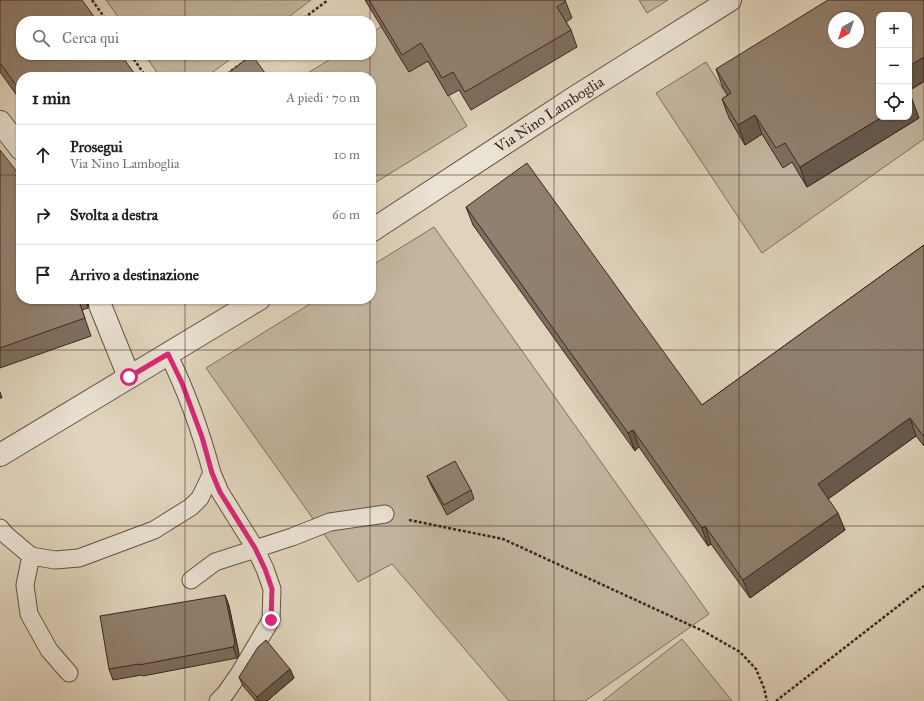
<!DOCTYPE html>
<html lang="it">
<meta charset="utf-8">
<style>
body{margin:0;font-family:"IM FELL Great Primer",serif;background:#f2f2f2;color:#202124}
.controls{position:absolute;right:12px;top:12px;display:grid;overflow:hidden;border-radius:8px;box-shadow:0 1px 3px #0004}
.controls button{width:36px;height:36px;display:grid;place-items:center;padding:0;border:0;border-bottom:1px solid #e0e0e0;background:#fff;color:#202124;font:20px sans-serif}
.compass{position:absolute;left:828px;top:12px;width:36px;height:36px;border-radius:50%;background:#fff;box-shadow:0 1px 3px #0004;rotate:219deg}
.stop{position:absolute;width:12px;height:12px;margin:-9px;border:3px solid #db2777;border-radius:50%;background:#fff}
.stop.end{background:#db2777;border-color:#fff;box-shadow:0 1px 4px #0008}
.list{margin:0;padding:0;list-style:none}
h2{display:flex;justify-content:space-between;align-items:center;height:52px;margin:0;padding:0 16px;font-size:17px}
h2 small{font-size:13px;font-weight:400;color:#757577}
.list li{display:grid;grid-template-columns:26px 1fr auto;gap:12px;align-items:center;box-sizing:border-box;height:60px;padding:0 16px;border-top:1px solid #e0e0e0}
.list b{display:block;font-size:15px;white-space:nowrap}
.list p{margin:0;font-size:13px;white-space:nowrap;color:#757577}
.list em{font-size:13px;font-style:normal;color:#757577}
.icon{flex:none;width:22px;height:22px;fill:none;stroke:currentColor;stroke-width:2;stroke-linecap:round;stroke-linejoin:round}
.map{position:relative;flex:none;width:924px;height:701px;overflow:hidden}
.search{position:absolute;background:#fff;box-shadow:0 1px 3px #0004;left:16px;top:16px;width:360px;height:44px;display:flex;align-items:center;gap:10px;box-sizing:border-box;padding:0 14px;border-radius:16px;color:#757577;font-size:15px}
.panel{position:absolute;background:#fff;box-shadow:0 1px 3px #0004;left:16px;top:72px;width:360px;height:232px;border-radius:16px}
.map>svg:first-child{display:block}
</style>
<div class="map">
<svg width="924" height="701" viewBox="0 0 924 701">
<rect width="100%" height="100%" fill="#dfd3bb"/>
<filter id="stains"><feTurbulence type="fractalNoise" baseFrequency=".005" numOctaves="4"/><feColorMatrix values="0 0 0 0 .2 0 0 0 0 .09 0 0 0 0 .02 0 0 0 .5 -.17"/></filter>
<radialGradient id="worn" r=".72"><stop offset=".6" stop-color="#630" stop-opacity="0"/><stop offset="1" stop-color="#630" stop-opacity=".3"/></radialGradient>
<path fill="#c3b6a0" stroke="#806e5e" d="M 106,0 L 311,0 L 283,21 L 121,21 Z
M 639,0 L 668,0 L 647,13 Z
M 390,21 L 395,50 L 409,72 L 428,61 L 467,126 L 373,184 L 371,181 L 371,77 L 303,76 L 337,55 L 371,55 L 371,33 Z
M 145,55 L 236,55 L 206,77 L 160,77 Z
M 706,62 L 738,113 L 745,144 L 762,134 L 783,167 L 792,162 L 807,187 L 919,118 L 909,102 L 909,91 L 924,82 L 924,139 L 762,253 L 656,93 Z
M 434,227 L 709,614 L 585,701 L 509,701 L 392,564 L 358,582 L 206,368 L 318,299 L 371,299 L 371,266 Z
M 682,639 L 732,701 L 603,701 Z"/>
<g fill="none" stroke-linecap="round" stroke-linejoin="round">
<g stroke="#665144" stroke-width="19">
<path id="lane" d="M 212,473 L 220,492 L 255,548 L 265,569 L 272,589 L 271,620 L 239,674 L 225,694 L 218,701
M 0,528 L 6,535 L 31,556 L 55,560 L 79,558 L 154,530 L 191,507 L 200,498 L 212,473 C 201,432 187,392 168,354
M 31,556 L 25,585 L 29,614 L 49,650 L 69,673
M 191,580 L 215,562 L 292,537 L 330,522 L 385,514"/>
</g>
<g stroke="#665144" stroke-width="24">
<g id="street">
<path d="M 0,122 L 21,149"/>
<path id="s1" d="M 371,231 L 577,96 L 730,0"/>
<path d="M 100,305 L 129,377"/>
<path d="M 0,455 L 259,299"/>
</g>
</g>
<path stroke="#3d261d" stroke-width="2.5" stroke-dasharray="3 2" stroke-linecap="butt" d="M 92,0 L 107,21
M 300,21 L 328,0
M 131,55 L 146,77
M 223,77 L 253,55
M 409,520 L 503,539 L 703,631 L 740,652 L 756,669 L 764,688 L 767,701
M 776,701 L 924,586"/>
<use href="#lane" stroke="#eae2d3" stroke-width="17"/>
<use href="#street" stroke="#eae2d3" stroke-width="22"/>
</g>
<path fill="#7d6e5f" stroke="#3d261d" d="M 0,0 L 21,77 L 21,101 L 0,72 Z
M 365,0 L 565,0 L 572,18 L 566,22 L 571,30 L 577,47 L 471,110 L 459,90 L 448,96 L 428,61 L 409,72 Z
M 924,0 L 924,81 L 911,89 L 912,90 L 909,91 L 909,15 L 879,117 L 919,118 L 807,187 L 792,162 L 783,168 L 762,134 L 745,145 L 729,118 L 722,99 L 728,95 L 723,88 L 716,69 Z
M 0,150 L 21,299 L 89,299 L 88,303 L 88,308 L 82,310 L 91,336 L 0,368 Z
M 466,207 L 702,405 L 924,245 L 924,446 L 916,436 L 828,499 L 845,530 L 750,598 L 711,544 L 708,546 L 639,447 L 635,451 L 473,225 Z
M 110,299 L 117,299 L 112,301 Z
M 0,392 L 2,398 L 0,398 Z
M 427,476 L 471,490 L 474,499 L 447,515 L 431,485 Z
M 225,595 L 229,606 L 239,654 L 237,658 L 143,676 L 142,675 L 113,680 L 109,669 Z
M 290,669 L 294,678 L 267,701 L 256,701 L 243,686 L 239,677 Z"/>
<path fill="#665a4e" stroke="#3d261d" d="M 924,57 L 924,81 L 911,89 L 909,83 L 909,66 Z
M 912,99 L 919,118 L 807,187 L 800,167 L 882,117 L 909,117 L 909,100 Z
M 755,115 L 762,134 L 745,145 L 738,125 Z
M 85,299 L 89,299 L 88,303 L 88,308 Z
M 910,418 L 916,436 L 824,502 L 818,484 Z
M 633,430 L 639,447 L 635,451 L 628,433 Z
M 838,513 L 845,530 L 750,598 L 743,580 Z
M 705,526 L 711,544 L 708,546 L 702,528 Z
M 225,595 L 229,606 L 239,654 L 237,658 L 233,647 Z
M 290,669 L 294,678 L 267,701 L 258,701 L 257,697 Z"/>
<path fill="#91806f" stroke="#3d261d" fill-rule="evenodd" d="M 0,0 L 82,0 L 97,21 L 21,21 L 21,55 L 121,55 L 137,77 L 21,77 L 21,92 L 0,63 Z
M 369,0 L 565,0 L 566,1 L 557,7 L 571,30 L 465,92 L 453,72 L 442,78 L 421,43 L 402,55 Z
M 828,0 L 924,0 L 924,57 L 909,66 L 909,15 L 879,15 L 879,117 L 882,117 L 800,167 L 785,143 L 776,148 L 755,115 L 738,125 L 722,99 L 731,93 L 716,69 ZM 834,18 L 858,18 L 858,42 L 834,42 Z
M 252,55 L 268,77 L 223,77 Z
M 909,94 L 912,99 L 909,100 Z
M 0,150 L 21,177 L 21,299 L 78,299 L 85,318 L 0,348 Z
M 527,163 L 702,405 L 924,245 L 924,437 L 910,418 L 818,484 L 838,513 L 743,580 L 705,526 L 702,528 L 633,430 L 628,433 L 466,207 Z
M 455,461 L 471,490 L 444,505 L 427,476 Z
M 225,595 L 235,643 L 233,647 L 139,665 L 139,664 L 109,669 L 100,616 Z
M 266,640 L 290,669 L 257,697 L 239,677 L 258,647 Z"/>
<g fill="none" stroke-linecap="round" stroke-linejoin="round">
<path stroke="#db2777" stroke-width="5" d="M 129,377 L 168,354 L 182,383 L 202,437 L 212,473 L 220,492 L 255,548 L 265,569 L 272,589 L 271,620"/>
</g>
<path fill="none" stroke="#3d261d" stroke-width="1" stroke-opacity="0.55" d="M 185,0 L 185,21M 370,0 L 370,21M 554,0 L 554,701M 739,0 L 739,701M 185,55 L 185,77M 370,55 L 370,77M 0,175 L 21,175M 371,175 L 924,175M 185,299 L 185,701M 370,299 L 370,701M 0,350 L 924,350M 0,526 L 924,526"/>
<g text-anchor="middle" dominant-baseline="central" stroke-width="4" stroke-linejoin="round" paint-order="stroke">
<g font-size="15" fill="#3d261d" stroke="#eae2d3">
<text stroke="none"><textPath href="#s1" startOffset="213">Via Nino Lamboglia</textPath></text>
</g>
</g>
<rect width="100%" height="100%" filter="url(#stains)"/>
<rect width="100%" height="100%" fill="url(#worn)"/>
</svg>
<div class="controls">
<button>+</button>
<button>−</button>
<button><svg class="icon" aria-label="locate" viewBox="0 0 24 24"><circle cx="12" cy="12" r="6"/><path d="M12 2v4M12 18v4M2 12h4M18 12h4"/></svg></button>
</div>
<svg class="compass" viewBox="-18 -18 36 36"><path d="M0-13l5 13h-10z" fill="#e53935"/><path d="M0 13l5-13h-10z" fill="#757577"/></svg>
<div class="stop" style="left:129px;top:377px"></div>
<div class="stop end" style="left:271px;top:620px"></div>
<div class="search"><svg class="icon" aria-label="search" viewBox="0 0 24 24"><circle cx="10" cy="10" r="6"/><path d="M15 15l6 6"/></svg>Cerca qui</div>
<section class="panel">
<h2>1 min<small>A piedi · 70 m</small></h2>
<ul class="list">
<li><svg class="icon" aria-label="ahead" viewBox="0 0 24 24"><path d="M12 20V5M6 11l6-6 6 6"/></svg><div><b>Prosegui</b><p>Via Nino Lamboglia</p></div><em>10 m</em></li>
<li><svg class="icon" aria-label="right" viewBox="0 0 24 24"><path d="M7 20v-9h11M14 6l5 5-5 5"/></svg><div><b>Svolta a destra</b></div><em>60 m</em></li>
<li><svg class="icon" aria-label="arrive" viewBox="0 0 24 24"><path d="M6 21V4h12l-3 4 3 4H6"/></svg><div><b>Arrivo a destinazione</b></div></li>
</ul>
</section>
</div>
